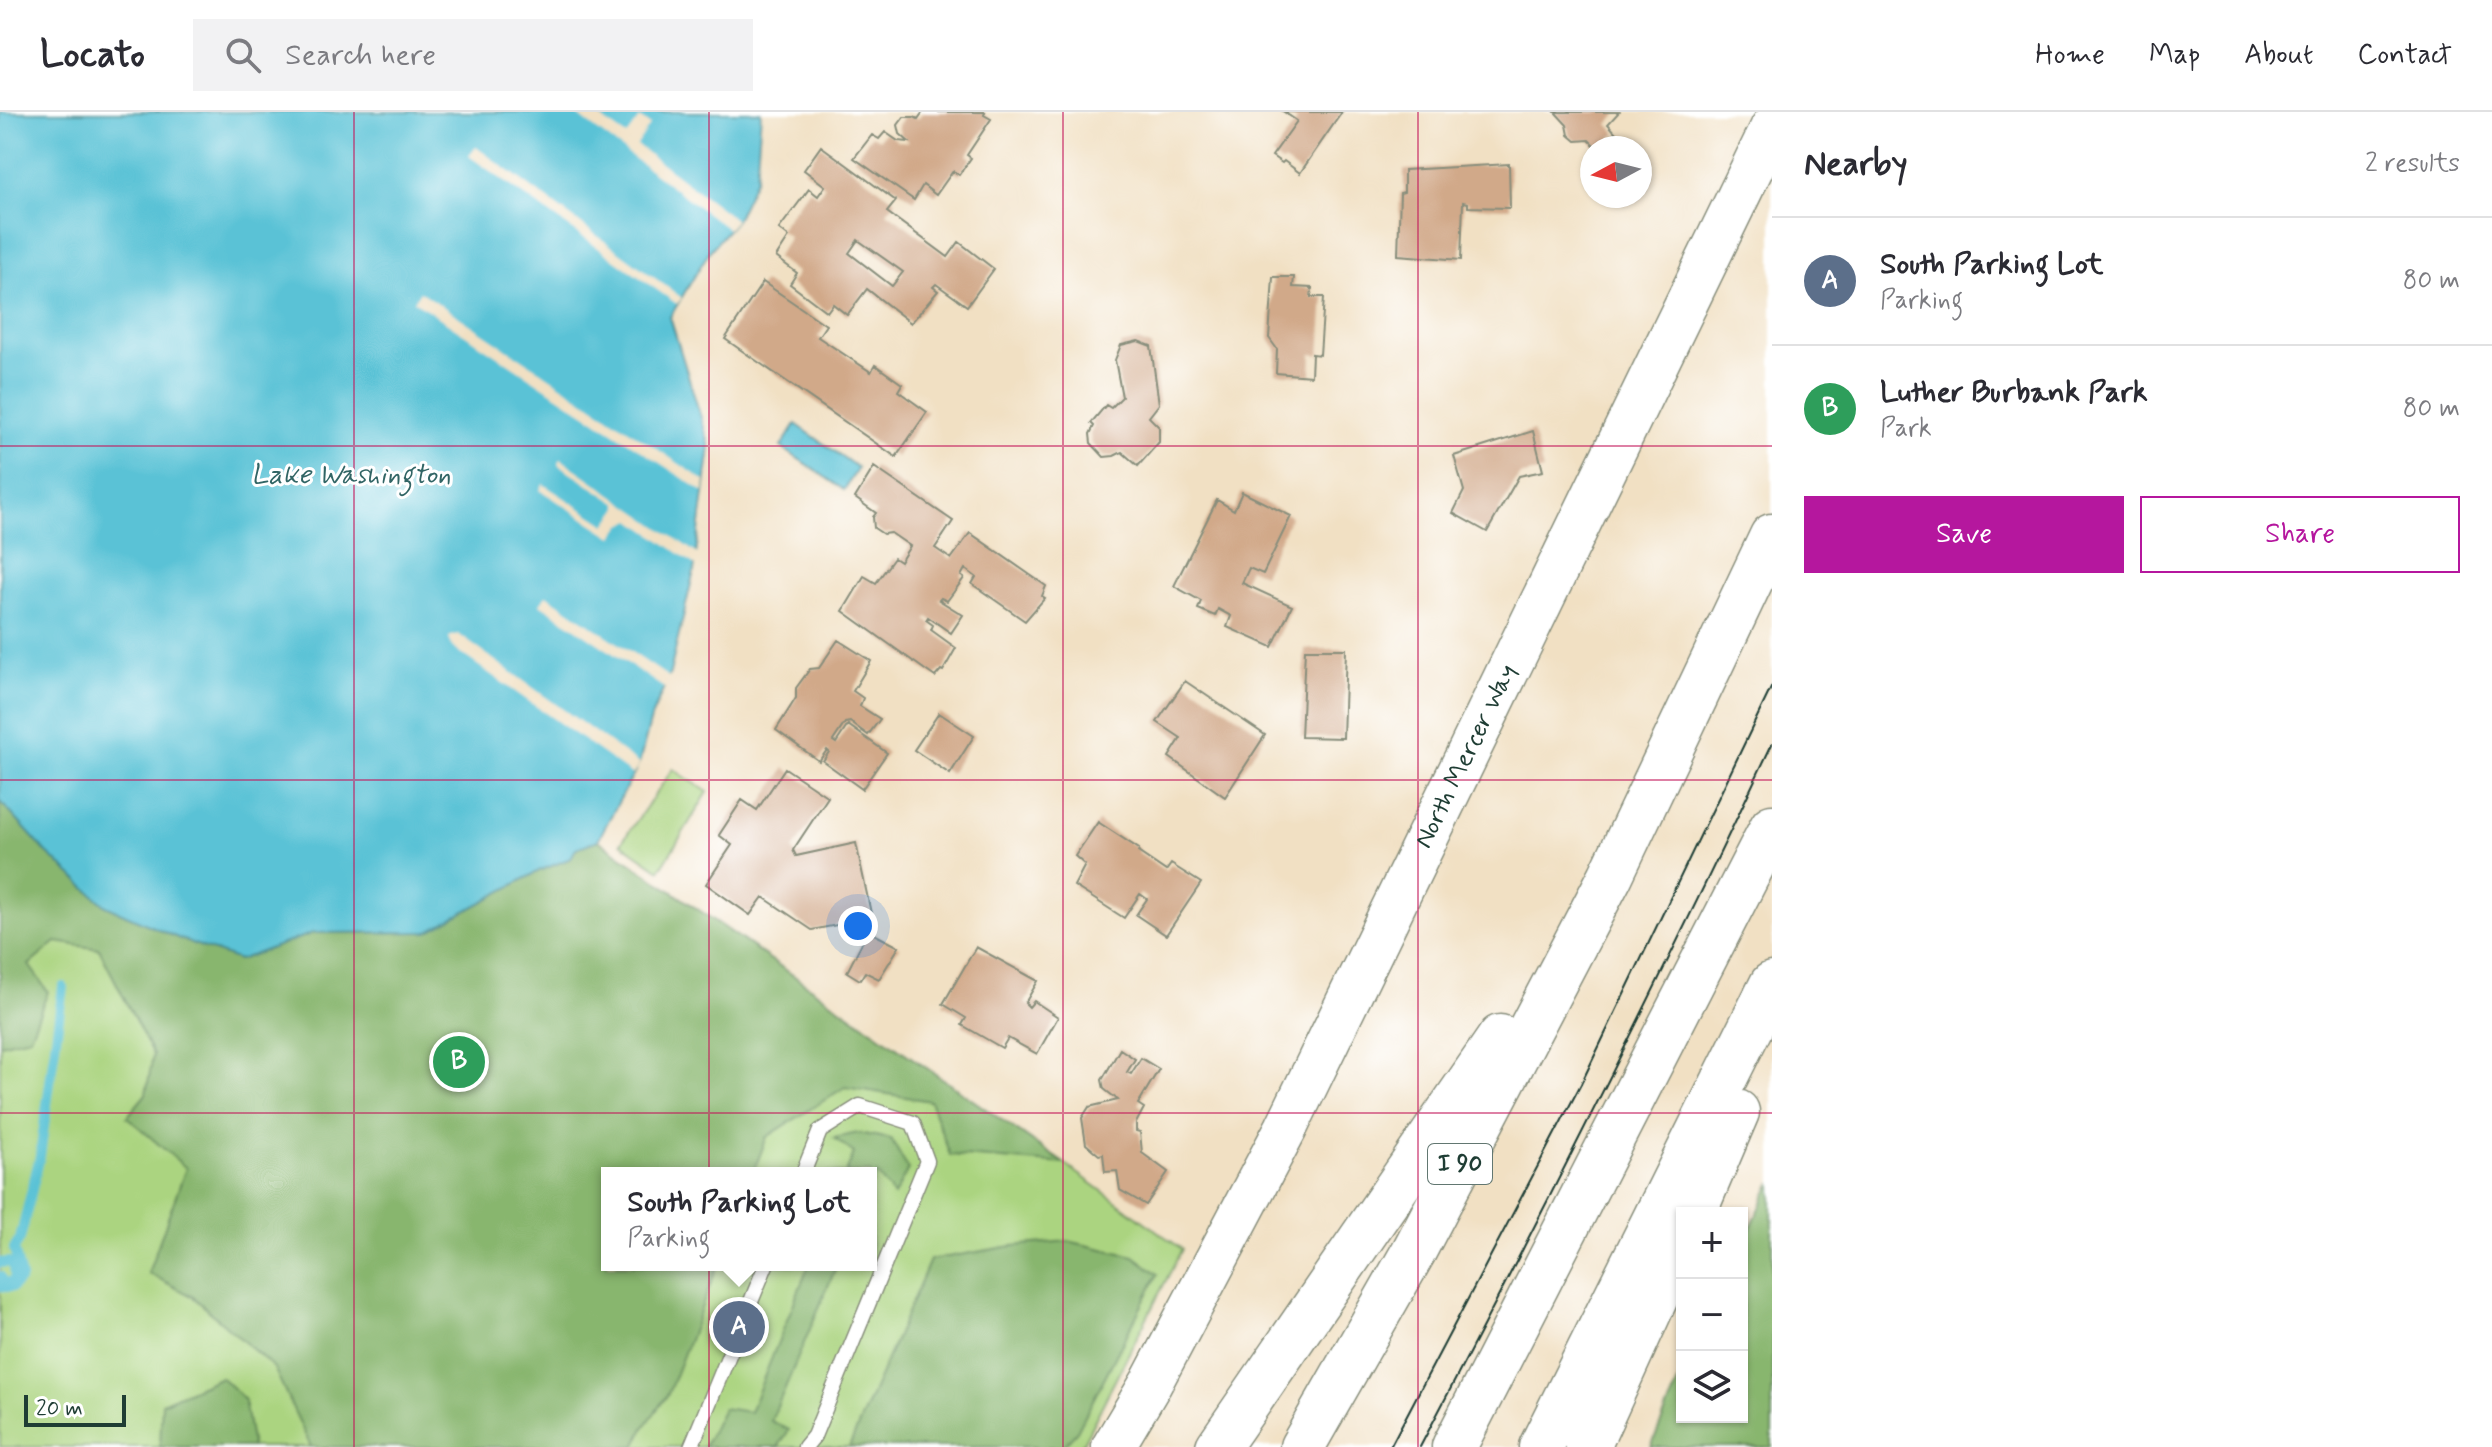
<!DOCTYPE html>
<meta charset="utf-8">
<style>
body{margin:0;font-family:Mynerve,sans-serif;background:#f2f2f3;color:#2b2b33}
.controls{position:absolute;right:24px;bottom:24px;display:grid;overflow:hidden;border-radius:0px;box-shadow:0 2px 6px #0004}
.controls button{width:72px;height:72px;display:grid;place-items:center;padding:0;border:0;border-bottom:2px solid #e1e1e2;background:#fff;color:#2b2b33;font:40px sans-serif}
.compass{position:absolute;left:1580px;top:24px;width:72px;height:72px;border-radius:50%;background:#fff;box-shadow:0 2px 6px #0004;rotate:263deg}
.scale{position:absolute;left:24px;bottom:20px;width:102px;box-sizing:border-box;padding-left:8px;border:4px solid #1f3d34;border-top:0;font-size:22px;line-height:28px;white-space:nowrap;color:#1f3d34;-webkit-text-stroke:6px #fff;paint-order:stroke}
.you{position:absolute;left:858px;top:814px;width:28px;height:28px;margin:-20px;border:6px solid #fff;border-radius:50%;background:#1a73e8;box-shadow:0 0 0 12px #1a73e833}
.badge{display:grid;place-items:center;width:52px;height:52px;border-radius:50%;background:#b5179e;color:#fff;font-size:26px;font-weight:700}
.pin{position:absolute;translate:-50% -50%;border:4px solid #fff;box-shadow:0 2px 8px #0006}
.popup{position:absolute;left:601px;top:1055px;width:276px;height:104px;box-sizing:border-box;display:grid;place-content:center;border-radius:0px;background:#fff;filter:drop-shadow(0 2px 6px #0005);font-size:26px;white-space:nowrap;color:#7c7c81}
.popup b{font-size:30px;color:#2b2b33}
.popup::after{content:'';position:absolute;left:50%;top:100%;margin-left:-16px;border:16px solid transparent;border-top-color:#fff}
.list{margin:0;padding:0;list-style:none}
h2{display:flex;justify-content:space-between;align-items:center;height:104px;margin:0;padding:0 32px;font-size:34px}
h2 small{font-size:26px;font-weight:400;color:#7c7c81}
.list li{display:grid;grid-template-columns:52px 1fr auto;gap:24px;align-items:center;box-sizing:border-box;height:128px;padding:0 32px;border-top:2px solid #e1e1e2}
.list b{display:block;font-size:30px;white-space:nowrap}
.list p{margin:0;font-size:26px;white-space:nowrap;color:#7c7c81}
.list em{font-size:26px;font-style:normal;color:#7c7c81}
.actions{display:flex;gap:16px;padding:24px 32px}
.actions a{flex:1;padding:18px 0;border:2px solid #b5179e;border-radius:0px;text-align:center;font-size:28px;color:#b5179e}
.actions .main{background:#b5179e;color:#fff}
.icon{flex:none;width:44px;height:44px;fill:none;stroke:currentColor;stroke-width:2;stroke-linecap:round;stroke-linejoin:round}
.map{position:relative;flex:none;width:1772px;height:1335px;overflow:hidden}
header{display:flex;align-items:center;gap:48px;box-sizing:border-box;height:112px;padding:0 40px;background:#fff;border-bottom:2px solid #e1e1e2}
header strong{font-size:38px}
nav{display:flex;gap:44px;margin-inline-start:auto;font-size:28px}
.search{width:560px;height:72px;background:#f2f2f3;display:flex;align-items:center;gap:20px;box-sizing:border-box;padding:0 28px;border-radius:0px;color:#7c7c81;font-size:30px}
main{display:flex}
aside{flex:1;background:#fff}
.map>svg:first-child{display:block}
</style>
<header>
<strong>Locato</strong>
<div class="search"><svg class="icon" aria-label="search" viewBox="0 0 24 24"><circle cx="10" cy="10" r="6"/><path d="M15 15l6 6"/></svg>Search here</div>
<nav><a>Home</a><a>Map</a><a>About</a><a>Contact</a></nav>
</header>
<main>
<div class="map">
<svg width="1772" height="1335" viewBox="0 0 1772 1335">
<rect width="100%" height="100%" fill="#fff"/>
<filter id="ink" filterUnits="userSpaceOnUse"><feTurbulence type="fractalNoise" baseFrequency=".0125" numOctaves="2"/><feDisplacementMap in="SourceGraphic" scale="16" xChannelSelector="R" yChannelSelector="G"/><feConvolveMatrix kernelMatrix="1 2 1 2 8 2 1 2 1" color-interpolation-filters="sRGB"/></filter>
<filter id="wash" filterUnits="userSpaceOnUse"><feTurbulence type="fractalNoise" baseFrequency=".006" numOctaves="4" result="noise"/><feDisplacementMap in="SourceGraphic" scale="32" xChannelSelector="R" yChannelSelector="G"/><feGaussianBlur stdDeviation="1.8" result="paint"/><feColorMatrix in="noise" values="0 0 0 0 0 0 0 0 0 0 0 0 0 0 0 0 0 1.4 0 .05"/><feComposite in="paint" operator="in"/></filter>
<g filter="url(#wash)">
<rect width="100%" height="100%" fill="#f1e0c3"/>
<path fill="#abd480" stroke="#65885a" stroke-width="2" fill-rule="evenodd" d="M 673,657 L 708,680 L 660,758 L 621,731 Z
M 0,689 L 239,848 L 598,728 L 1065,1052 L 1182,1137 L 1081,1335 L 0,1335 ZM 607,1061 L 871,1061 L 871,1153 L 607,1153 Z"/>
<path fill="#88b66e" stroke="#547a51" stroke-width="2" d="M 0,689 L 46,740 L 106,794 L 180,827 L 239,848 L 313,821 L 427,820 L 539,759 L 571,746 L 576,736 L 598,728 L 1065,1052 L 950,1043 L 930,989 L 845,975 L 767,1025 L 753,1061 L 607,1061 L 607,1153 L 718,1153 L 668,1282 L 644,1316 L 635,1335 L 311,1335 L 274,1256 L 192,1184 L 148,1161 L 186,1056 L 127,1005 L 146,982 L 153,943 L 99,837 L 56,830 L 29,853 L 48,880 L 30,925 L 0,932 Z
M 858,1021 L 891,1027 L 908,1057 L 894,1084 L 877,1062 L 871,1074 L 871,1061 L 846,1061 L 854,1041 L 834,1026 Z
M 1772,1070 L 1772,1335 L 1651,1335 L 1682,1261 L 1682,1305 L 1742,1305 L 1742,1134 Z
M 1068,1129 L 1134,1144 L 1158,1162 L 1077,1319 L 1062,1335 L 849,1335 L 930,1148 L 1012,1134 Z
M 809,1153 L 837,1153 L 771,1309 L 789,1318 L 778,1335 L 704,1335 L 723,1296 L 750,1300 Z
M 221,1265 L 244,1287 L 252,1335 L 160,1335 L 162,1291 Z"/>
<path fill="#5ac2d6" stroke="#3c8085" stroke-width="2" d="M 0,0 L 761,0 L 756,66 L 736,108 L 709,140 L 670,205 L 710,335 L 694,459 L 669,565 L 652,603 L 639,652 L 598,728 L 576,736 L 571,746 L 539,759 L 427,820 L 313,821 L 239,848 L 180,827 L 106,794 L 46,740 L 0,689 Z
M 796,312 L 858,356 L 844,378 L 781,335 Z"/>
<path fill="#f1e0c3" d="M 573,0 L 592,0 L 626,24 L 639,6 L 650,13 L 637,33 L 736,108 L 728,117 Z
M 476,35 L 682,186 L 677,192 L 469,44 Z
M 420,179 L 705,369 L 704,380 L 414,189 Z
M 561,347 L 699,443 L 698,455 L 632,408 L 622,413 L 613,425 L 540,378 L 543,372 L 606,413 L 618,397 L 618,392 L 558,352 Z
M 546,483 L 673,568 L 667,578 L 540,492 Z
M 458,522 L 639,652 L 633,663 L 452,535 L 449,525 Z"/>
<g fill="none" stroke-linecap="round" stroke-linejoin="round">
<path stroke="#5ac2d6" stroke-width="10" d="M 0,1151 L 8,1150 L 13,1153 L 15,1165 L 12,1170 L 6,1172 L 0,1164
M 0,1175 L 13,1175 L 21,1166 L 14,1137 L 20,1127 L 40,1044 L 63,875"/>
</g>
<g id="blocks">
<path fill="#d1a989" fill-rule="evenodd" d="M 923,0 L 985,0 L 984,3 L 991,7 L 967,43 L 971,46 L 959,63 L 953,59 L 936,83 L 923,73 L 914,88 L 854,46 L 872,23 L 879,27 L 885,20 L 898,29 L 909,30 L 900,22 L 898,13 L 904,5 L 914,5 L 918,7 Z
M 1284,0 L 1342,0 L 1300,61 L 1284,49 L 1282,51 L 1272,44 L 1297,9 Z
M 1555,0 L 1619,0 L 1608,12 L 1616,21 L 1601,36 L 1597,36 L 1589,28 L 1576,29 L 1569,23 L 1567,13 Z
M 821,34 L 896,89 L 887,100 L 948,145 L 959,130 L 994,157 L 967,194 L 936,172 L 933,175 L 938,179 L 911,211 L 867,177 L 847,203 L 833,192 L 827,200 L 790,172 L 797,161 L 776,145 L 789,125 L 779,117 L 809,77 L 818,84 L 825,74 L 804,58 ZM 858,128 L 903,160 L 892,174 L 849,141 Z
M 1509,52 L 1510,96 L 1468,95 L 1468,91 L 1463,90 L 1461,148 L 1398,143 L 1400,81 L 1404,80 L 1404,58 Z
M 1273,165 L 1294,165 L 1293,175 L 1312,176 L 1311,185 L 1324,185 L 1320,243 L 1312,242 L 1311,264 L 1276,261 L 1277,237 L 1269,226 Z
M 763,170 L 826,213 L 818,225 L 871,260 L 875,253 L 902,272 L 898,279 L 927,300 L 896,345 L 725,227 Z
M 1138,229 L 1151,234 L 1159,292 L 1149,305 L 1159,315 L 1159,330 L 1138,354 L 1122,340 L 1114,344 L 1104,345 L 1091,331 L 1090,322 L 1094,314 L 1091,311 L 1106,293 L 1111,296 L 1122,285 L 1115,248 L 1121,233 Z
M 1533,319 L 1543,359 L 1519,364 L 1487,420 L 1453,401 L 1464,379 L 1454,344 Z
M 874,355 L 953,409 L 935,436 L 951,447 L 970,421 L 1046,474 L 1042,484 L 1045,486 L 1025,509 L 972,472 L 976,465 L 965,457 L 961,464 L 964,466 L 947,489 L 941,486 L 939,488 L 963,503 L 951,521 L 928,505 L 926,508 L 933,513 L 931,518 L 956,536 L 943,559 L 941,558 L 935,565 L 843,499 L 864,464 L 876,471 L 894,446 L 900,450 L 910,434 L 891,421 L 883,422 L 874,416 L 873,405 L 876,401 L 855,386 Z
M 1242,380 L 1291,404 L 1263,462 L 1249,456 L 1242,471 L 1292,494 L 1272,535 L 1227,515 L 1231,504 L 1218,497 L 1215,504 L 1198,497 L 1201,489 L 1174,474 L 1217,388 L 1234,398 Z
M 838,528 L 871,549 L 853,579 L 863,586 L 860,594 L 880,607 L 868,623 L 850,610 L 845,611 L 833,629 L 836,631 L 848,613 L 887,641 L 862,677 L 823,649 L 829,640 L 827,638 L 819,649 L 776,618 L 796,586 L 796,576 L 810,557 L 819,556 Z
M 1305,537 L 1346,537 L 1343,626 L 1301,625 Z
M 1185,569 L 1265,623 L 1225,685 L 1169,645 L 1181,626 L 1157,610 Z
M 939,601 L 974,624 L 950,662 L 914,638 Z
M 785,656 L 828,685 L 793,738 L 796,744 L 856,731 L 872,806 L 812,818 L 763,785 L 750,803 L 706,772 L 732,733 L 719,723 L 742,688 L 757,698 Z
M 1098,710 L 1139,737 L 1138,740 L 1166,759 L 1171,752 L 1201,771 L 1166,823 L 1136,803 L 1147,787 L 1140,782 L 1124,806 L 1074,774 L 1085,753 L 1075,744 Z
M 868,819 L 899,835 L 879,867 L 865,860 L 860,868 L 847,860 Z
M 976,835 L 1038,869 L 1025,891 L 1029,895 L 1034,889 L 1058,905 L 1037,942 L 1008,926 L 1002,936 L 962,913 L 966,906 L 943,892 Z
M 1120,937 L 1135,947 L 1127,960 L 1131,962 L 1141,946 L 1159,957 L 1138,992 L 1144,996 L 1136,1011 L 1136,1019 L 1140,1020 L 1142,1041 L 1168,1060 L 1146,1093 L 1120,1078 L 1117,1059 L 1105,1060 L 1103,1042 L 1099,1043 L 1086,1032 L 1082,1006 L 1089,995 L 1118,988 L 1104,977 L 1102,968 Z"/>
</g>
</g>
<g filter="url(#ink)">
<use href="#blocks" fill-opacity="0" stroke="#888e7c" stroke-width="2"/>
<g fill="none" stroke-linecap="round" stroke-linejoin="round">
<g stroke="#888e7c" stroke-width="17">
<path id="lane" d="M 803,1061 L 820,1019 L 860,994 L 913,1011 L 927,1049 L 814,1324 L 805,1335
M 691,1335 L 766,1153"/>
</g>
<g stroke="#888e7c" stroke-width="45">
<g id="secondary">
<path id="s1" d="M 1113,1335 L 1151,1271 L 1286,1016 L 1772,15"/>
</g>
</g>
<g stroke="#888e7c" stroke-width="47">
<path id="highway" d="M 1694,1101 L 1737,1000
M 1218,1335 L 1500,925
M 1302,1335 L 1414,1139 L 1610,765 L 1772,424
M 1454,1335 L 1772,715
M 1541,1335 L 1772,872
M 1588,1335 L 1682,1128"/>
</g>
<use href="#lane" stroke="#fff" stroke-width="14"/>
<use href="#secondary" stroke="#fff" stroke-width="42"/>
<use href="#highway" stroke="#fff" stroke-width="44"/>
<path stroke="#1f3d34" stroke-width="2" d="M 1390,1335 L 1581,972 L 1772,574
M 1420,1335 C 1542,1103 1660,869 1772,632"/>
</g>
</g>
<path fill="none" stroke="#c2185b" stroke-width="2" stroke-opacity="0.55" d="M 354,0 L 354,1335M 709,0 L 709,1335M 1063,0 L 1063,1335M 1418,0 L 1418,1335M 0,334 L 1772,334M 0,668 L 1772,668M 0,1001 L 1772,1001"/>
<g text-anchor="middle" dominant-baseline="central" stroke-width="6" stroke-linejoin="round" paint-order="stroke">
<rect fill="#fff" stroke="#627771" stroke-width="2" x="1428" y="1032" width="64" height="40" rx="6"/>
<g font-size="24" font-weight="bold" fill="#1f3d34">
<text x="1460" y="1052">I 90</text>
</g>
<g font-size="26" fill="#1f3d34" stroke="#fff">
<text stroke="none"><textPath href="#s1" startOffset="776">North Mercer Way</textPath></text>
</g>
<g font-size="28" font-style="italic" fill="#316565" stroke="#fff">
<text x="351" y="363">Lake Washington</text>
</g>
</g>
</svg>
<div class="controls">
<button>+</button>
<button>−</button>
<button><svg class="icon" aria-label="layers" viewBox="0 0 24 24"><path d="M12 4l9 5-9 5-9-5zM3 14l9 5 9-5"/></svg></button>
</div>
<svg class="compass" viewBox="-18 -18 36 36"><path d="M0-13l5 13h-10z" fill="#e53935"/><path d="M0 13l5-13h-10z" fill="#7c7c81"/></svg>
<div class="scale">20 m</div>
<div class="you"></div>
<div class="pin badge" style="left:739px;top:1215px;background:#5c6f8a">A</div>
<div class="popup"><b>South Parking Lot</b>Parking</div>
<div class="pin badge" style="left:459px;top:950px;background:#2e9e5b">B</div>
</div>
<aside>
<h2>Nearby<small>2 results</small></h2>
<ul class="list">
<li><span class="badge" style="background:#5c6f8a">A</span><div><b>South Parking Lot</b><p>Parking</p></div><em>80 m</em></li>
<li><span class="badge" style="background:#2e9e5b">B</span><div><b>Luther Burbank Park</b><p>Park</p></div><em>80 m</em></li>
</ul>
<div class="actions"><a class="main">Save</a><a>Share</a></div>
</aside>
</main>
